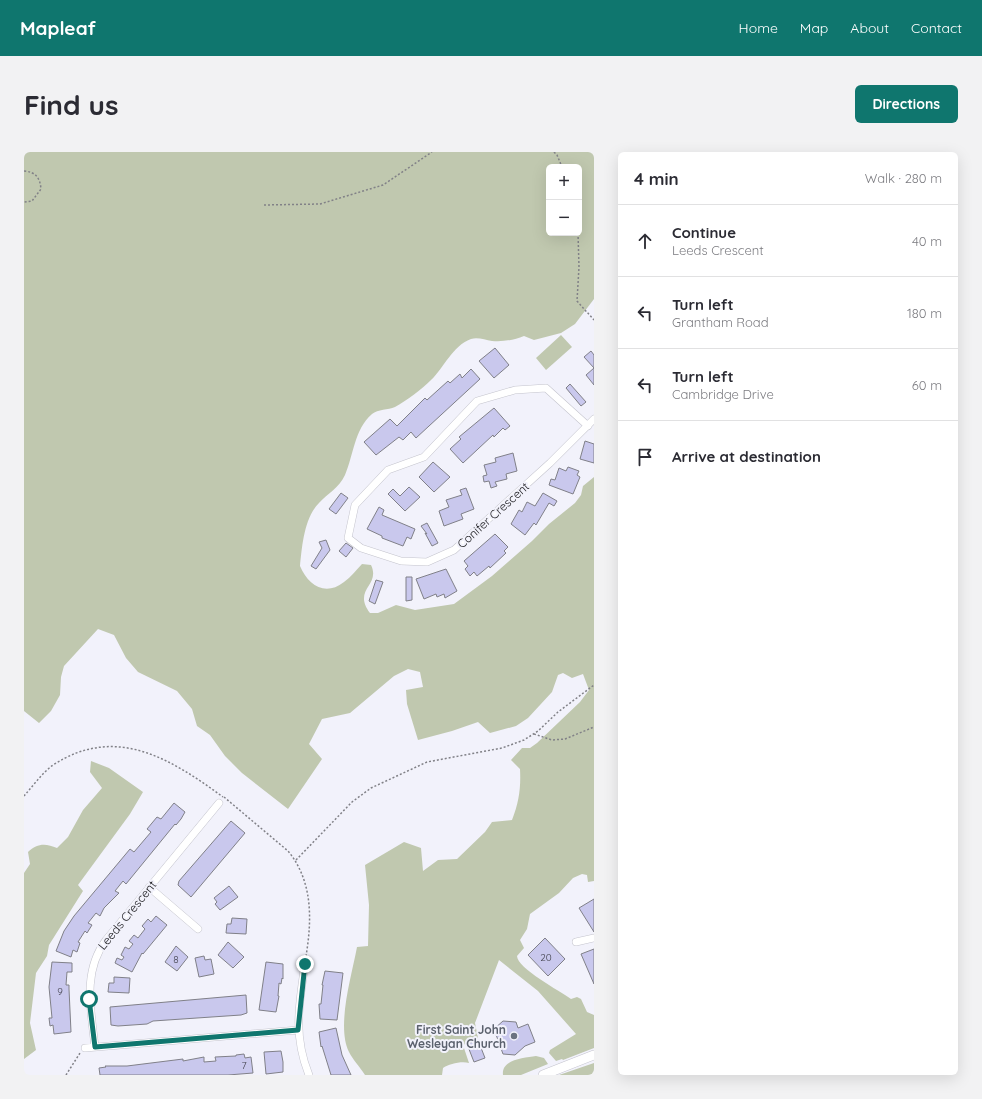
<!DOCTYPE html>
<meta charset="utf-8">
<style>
body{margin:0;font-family:Quicksand,sans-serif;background:#f2f2f3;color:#2b2b33}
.controls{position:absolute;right:12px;top:12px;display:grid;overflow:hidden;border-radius:6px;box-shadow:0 4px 16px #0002}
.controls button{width:36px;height:36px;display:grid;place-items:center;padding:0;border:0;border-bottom:1px solid #e1e1e2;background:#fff;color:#2b2b33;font:20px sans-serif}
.stop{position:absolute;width:12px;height:12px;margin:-9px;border:3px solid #0f766e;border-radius:50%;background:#fff}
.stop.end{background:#0f766e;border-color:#fff;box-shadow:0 1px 4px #0008}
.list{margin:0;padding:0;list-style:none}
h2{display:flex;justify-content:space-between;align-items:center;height:52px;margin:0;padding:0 16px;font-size:17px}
h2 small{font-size:13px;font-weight:400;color:#7c7c81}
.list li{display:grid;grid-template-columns:26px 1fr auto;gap:12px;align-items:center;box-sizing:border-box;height:72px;padding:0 16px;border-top:1px solid #e1e1e2}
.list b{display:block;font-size:15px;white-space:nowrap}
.list p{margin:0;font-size:13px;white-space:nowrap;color:#7c7c81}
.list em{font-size:13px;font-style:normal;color:#7c7c81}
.icon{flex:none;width:22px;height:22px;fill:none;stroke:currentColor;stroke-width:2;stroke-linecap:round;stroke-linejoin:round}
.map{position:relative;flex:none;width:570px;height:923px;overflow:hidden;border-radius:6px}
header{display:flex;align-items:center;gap:24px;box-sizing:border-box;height:56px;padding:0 20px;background:#0f766e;color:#fff}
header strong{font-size:19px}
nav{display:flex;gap:22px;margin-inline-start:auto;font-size:14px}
.intro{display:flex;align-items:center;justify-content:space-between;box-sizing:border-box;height:96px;padding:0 24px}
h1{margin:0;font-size:28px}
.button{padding:10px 18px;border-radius:6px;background:#0f766e;color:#fff;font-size:14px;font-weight:700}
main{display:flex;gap:24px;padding:0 24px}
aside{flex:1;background:#fff;border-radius:6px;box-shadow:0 4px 16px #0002}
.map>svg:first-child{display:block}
</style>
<header>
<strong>Mapleaf</strong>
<nav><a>Home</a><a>Map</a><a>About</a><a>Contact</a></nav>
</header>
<div class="intro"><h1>Find us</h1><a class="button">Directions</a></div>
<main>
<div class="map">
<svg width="570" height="923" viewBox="0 0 570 923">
<rect width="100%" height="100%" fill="#f2f2fb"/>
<path fill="#c0c8af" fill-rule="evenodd" d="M 0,0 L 570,0 L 570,147 L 551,172 L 537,181 L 510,188 L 500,184 C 490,188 479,190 468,189 C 461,188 454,185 447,187 C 428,194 420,216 407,228 C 398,237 382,249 371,255 C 364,258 354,257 348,262 C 330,278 330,302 321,323 C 315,336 304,341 295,351 C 280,366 278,395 276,414 C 284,433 301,445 320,430 C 327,425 332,418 338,412 L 347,413 C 357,434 328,437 346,461 L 354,461 L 372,453 L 391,458 L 430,452 L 468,424 L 508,389 L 525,372 L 551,351 L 557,343 L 559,334 L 570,325 L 570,729 L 564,730 L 563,723 L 558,722 L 549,726 L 535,741 L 506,762 L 503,777 L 496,788 L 500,796 L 493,804 C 493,816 536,839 547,847 L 553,845 L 557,847 L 563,860 L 570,863 L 570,896 L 539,908 L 538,907 L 532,909 L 525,901 L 526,898 L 552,882 L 514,839 L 475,808 L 451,871 L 454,886 L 439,893 L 445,911 C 437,909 425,912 419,916 L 418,923 L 341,923 C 336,915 329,908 325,900 C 312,874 328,823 333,795 L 344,794 L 345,753 L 341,713 L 380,690 L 397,696 L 399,719 L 414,708 L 433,707 L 461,680 L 468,670 L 488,668 C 495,650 497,636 496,617 L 487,608 L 498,596 L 506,596 L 513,591 L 556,550 L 565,538 L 559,522 L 548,526 L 539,521 L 534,523 L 528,540 L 504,566 L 492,574 L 466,581 L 454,570 L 428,579 L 394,588 L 383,552 L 382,538 L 399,535 L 396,520 L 384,517 L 370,524 L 326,561 L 298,567 L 285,592 L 298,607 L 264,657 L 218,621 L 201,604 L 186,583 L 173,574 L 168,557 L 153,539 L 114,520 L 102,506 L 90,483 L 74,477 L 40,514 L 37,525 L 36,543 L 27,559 L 15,571 L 0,559 ZM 525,15 L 555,15 L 555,81 L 525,81 Z
M 537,183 L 548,195 L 522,218 L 512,206 Z
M 67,609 L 85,616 L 119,640 L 106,662 L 54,733 L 59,739 L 25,793 L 23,804 L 12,821 L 6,871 L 12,898 L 0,907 L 0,721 L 6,712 L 4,700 C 13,691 22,691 33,696 L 44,685 L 59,658 L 78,636 L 66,620 Z
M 512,904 L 520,906 L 524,912 L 497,923 L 479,923 C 477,907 500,906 512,904 Z
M 570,911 L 570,923 L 535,923 Z"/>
<path fill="#c9c8ed" stroke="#808088" d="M 471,196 L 485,213 L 470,226 L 455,209 Z
M 567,199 L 570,203 L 570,233 L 562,223 L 570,216 L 560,205 Z
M 447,217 L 456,227 L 392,286 L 387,280 L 379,288 L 375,285 L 352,303 L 340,290 L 366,267 L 373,274 L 401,246 L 403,248 L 424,229 L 426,231 L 436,222 L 438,226 Z
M 546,232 L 562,250 L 557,254 L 542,236 Z
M 470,256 L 486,274 L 481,278 L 479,276 L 470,285 L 469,283 L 439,311 L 426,297 L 437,287 L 435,285 Z
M 561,289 L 570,292 L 570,311 L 556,307 Z
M 489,301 L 493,319 L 482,322 L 483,327 L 471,330 L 473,334 L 467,336 L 465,329 L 460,330 L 459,324 L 463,323 L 460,313 L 472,310 L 471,306 Z
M 409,310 L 426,325 L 410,340 L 395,325 Z
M 544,315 L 555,319 L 553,323 L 556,325 L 549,342 L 525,333 L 527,327 L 531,328 L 535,316 L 542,319 Z
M 385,335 L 396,345 L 381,359 L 364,342 L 369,337 L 376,344 Z
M 442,336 L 450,357 L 437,362 L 439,367 L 420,374 L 415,359 L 425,355 L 422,348 L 438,343 L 436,338 Z
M 317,341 L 324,346 L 312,362 L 305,357 Z
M 519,341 L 533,349 L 530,354 L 525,351 L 512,373 L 510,371 L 501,383 L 487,372 L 495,358 L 498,360 L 503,350 L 511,354 Z
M 355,355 L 360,358 L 358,363 L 391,377 L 387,387 L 383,385 L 379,394 L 358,386 L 358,384 L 343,377 Z
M 403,371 L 414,391 L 408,394 L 401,381 L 403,382 L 397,374 Z
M 471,382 L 484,395 L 480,399 L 482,401 L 466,416 L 465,414 L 453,424 L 450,420 L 446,424 L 441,417 L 444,414 L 440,409 Z
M 302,388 L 306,398 L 292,417 L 287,414 L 298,396 L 295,390 Z
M 322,391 L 329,396 L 322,405 L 315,399 Z
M 422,417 L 433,439 L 421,446 L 420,442 L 413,445 L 412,442 L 400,447 L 392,427 Z
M 382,425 L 388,425 L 388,448 L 382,449 Z
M 352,428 L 359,430 L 351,452 L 345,449 Z
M 150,651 L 161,660 L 157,667 L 152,673 L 151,672 L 102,732 L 99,729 L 91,739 L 95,741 L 80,756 L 76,764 L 72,761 L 64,771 L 68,773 L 63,781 L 61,779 L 54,790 L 56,791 L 53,800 L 49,798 L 47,805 L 32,799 L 40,779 L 50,764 L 106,697 L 110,700 L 127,680 L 123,677 L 133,665 L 137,667 Z
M 207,669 L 221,681 L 167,745 L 154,733 L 155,729 Z
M 205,734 L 214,745 L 196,758 L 191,752 L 193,750 L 190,746 Z
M 570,747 L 570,780 L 555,756 Z
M 132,764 L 143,773 L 119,802 L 118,801 L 108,820 L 91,811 L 93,806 L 98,808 L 100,805 L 97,803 L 101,795 L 105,797 L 109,792 L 105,789 L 110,783 L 114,786 L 121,777 L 118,774 L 124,767 L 127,770 Z
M 208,766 L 223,767 L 222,782 L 202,781 L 203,772 L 207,772 Z
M 521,786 L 541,807 L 524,824 L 504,803 Z
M 204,790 L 220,805 L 209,816 L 194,803 Z
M 152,794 L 164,805 L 153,819 L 141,810 Z
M 570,797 L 570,832 L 557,802 Z
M 180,804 L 181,808 L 187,807 L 190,822 L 175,825 L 171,806 Z
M 28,810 L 48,811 L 48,820 L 43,820 L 42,833 L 45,833 L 45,837 L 47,880 L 30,882 L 29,873 L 26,874 L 25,866 L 28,866 L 25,835 Z
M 242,810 L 259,812 L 259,827 L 258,826 L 257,832 L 255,831 L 254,844 L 255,844 L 252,860 L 235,858 Z
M 301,819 L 319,821 L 313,868 L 296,867 L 295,852 L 297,852 L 299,833 L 298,833 Z
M 90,825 L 106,826 L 105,841 L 84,840 L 85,831 L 90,831 Z
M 222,843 L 223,861 L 217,863 L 129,869 L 123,872 L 94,874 L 87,873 L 86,855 Z
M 479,869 L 492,870 L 494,876 L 504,872 L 511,890 L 501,894 L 491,903 L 479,902 L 470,877 Z
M 312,876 L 318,903 L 327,923 L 307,923 L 298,894 L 297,895 L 295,880 Z
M 454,888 L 461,906 L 450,910 L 443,892 Z
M 257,899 L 259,910 L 259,920 L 242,922 L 240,900 Z
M 220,902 L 221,906 L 227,905 L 229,921 L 204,923 L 76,923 L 75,916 L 82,915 L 81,914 L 103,914 L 159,907 L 159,909 L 180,905 L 180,910 L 192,909 L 191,905 L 212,904 L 212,903 Z"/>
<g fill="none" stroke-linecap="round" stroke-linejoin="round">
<g stroke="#c4c4cd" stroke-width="8">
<path id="minor" d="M 564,274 L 522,236 L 491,238 L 453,249 L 400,305 L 364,318 L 331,353 L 324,386 L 337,396 L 377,409 L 403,410 L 430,398 L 526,311 L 570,267
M 125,735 L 174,777
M 552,790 L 570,786
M 281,812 C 275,852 269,884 285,923
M 71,895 C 67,858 58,820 82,788 L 195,651
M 61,896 L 274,878"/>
</g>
<g stroke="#c4c4cd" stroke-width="10">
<path id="tertiary" d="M 519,923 L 570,903"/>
</g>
<path stroke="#818187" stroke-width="1.5" stroke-dasharray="2 2" stroke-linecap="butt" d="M 530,0 L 533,3 L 538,15
M 0,19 C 12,20 16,26 17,37 L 8,49 L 0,50
M 240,53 L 296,52 L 359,33 L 408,0
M 554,81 L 555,115 L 553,149 L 570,168
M 510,582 L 528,588 L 541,587 L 570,575
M 0,644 C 9,634 18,621 29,613 C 92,572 147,607 199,645
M 200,645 L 264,699 C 289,729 288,768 282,804
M 272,708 L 328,650 L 347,636 L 403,610 L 478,596 L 500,588 L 514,579 L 534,560 L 570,533
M 42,923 L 56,901"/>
<use href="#minor" stroke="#fff" stroke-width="7"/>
<use href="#tertiary" stroke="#fff" stroke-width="9"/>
</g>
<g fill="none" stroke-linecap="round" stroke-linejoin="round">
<path stroke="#0f766e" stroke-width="5" d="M 65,847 L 71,895 L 274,878 L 281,812"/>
</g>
<circle fill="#6b7280" stroke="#f2f2fb" stroke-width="1.5" cx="490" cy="884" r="4"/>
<g text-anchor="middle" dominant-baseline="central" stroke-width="4" stroke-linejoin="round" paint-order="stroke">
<g font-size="10" fill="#42424d">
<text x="522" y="805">20</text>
<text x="152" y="807">8</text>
<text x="36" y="839">9</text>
<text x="220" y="913">7</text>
</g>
<g font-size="12" fill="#151518" stroke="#f2f2fb">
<text transform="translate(469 363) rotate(-42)">Conifer Crescent</text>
<text transform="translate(103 763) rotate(-51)">Leeds Crescent</text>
</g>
<g font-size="12" font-weight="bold" fill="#5b616d" stroke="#f2f2fb" text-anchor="end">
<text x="482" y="877">First Saint John<tspan x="482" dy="14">Wesleyan Church</tspan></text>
</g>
</g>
</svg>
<div class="controls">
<button>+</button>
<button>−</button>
</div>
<div class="stop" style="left:65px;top:847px"></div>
<div class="stop end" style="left:281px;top:812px"></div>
</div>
<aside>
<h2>4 min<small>Walk · 280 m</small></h2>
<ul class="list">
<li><svg class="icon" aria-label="ahead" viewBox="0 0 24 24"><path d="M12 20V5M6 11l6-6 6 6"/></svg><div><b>Continue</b><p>Leeds Crescent</p></div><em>40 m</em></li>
<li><svg class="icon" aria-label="left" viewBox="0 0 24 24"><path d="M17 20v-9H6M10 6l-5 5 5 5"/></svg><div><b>Turn left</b><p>Grantham Road</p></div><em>180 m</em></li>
<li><svg class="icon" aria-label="left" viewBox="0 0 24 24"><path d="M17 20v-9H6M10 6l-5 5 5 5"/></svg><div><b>Turn left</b><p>Cambridge Drive</p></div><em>60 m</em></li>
<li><svg class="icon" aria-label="arrive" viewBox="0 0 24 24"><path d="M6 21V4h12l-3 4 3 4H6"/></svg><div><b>Arrive at destination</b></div></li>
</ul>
</aside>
</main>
